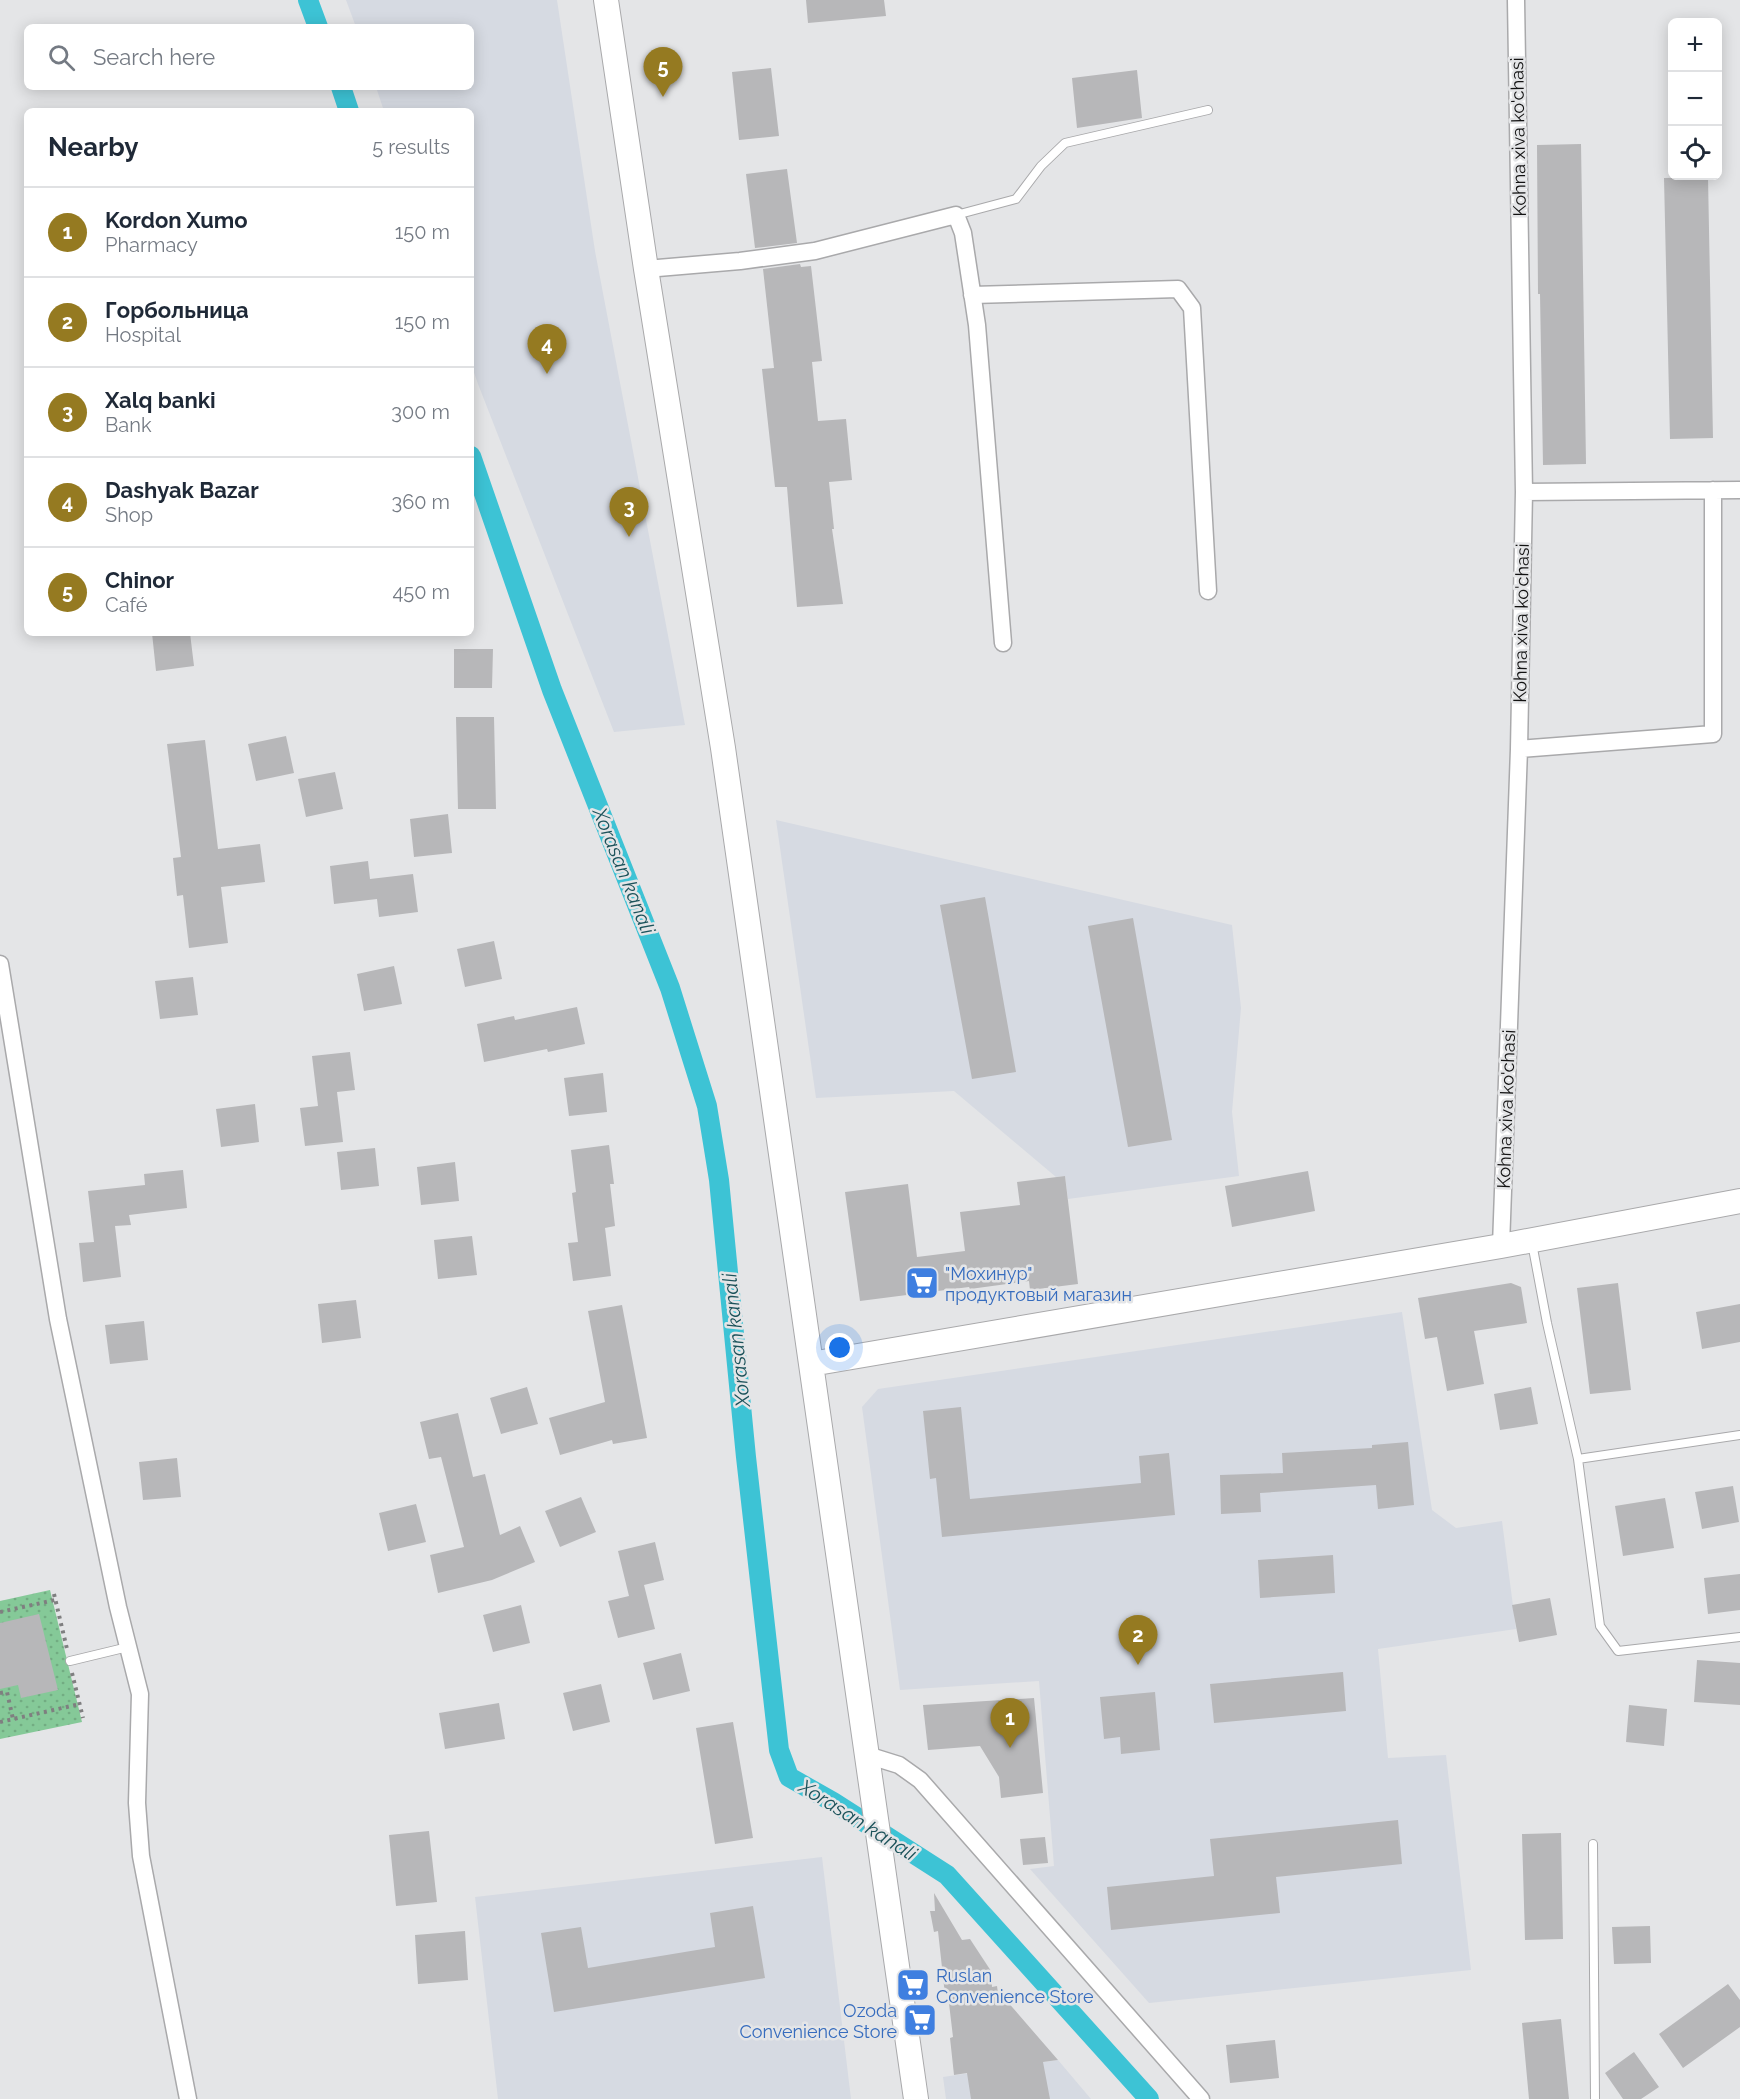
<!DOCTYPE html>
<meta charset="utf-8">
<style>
body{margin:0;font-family:Raleway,sans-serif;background:#f2f2f3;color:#1f2937}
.controls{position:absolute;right:18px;top:18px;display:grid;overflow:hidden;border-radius:9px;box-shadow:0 3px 15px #0003}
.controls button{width:54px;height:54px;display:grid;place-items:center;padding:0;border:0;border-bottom:2px solid #e0e1e3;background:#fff;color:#1f2937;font:30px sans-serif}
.you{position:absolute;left:840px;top:1348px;width:21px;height:21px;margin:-15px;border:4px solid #fff;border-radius:50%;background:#1a73e8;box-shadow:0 0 0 9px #1a73e833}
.badge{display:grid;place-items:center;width:39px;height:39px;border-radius:50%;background:#957a21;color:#fff;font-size:20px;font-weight:700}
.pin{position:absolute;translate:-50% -50px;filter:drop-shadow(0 2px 3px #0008)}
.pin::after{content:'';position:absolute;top:32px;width:21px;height:18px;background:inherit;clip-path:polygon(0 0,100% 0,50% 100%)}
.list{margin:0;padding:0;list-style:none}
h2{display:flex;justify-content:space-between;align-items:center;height:78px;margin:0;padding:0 24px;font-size:26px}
h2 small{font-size:20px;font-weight:400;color:#747a83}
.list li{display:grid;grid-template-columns:39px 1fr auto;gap:18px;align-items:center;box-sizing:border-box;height:90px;padding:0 24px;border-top:2px solid #e0e1e3}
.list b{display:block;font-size:22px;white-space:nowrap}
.list p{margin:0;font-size:20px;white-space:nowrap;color:#747a83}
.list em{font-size:20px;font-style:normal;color:#747a83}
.icon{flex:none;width:33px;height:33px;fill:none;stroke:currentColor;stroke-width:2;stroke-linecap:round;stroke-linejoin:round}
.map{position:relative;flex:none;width:1740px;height:2099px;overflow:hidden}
.search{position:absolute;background:#fff;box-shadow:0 3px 15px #0003;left:24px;top:24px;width:450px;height:66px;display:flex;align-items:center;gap:15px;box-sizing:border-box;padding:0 21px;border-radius:9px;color:#747a83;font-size:22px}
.panel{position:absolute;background:#fff;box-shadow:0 3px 15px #0003;left:24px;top:108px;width:450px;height:528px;border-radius:9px}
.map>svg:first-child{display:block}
</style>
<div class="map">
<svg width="1740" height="2099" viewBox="0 0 1740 2099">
<defs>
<pattern id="grass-dots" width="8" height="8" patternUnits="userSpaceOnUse" patternTransform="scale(1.5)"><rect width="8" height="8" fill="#85c998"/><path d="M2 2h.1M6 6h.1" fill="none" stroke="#72ac82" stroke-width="1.8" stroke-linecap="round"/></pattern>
</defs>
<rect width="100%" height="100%" fill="#e4e5e7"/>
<path fill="#d6dae2" d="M 346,0 L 557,0 L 595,251 L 685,725 L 614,732 L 478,384 L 471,364 L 471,111 L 384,111 L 376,87 L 471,87 L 471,27 L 356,27 Z
M 776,820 L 1232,925 L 1241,1008 L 1232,1112 L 1239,1176 L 1068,1199 L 1065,1176 L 1056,1177 L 954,1091 L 816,1098 Z
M 1402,1312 L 1432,1510 L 1456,1528 L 1502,1521 L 1516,1629 L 1378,1649 L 1388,1758 L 1446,1755 L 1471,1970 L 1149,2003 L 1030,1869 L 1054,1866 L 1039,1681 L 900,1690 L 862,1407 L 878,1389 Z
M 822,1857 L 851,2099 L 498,2099 L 475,1897 Z
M 1058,2060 L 1091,2099 L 946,2099 L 943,2077 Z"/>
<path fill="url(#grass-dots)" d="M 50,1590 L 82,1722 L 0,1739 L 0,1601 Z"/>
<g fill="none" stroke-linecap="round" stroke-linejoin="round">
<path stroke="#3dc3d5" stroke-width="20" d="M 308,0 L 318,27
M 341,87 L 349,111
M 471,456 L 552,690 L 670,988 L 707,1106 L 719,1180 L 746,1457 L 779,1750 L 789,1777 L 833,1802 L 947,1875 L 1149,2099"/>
</g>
<path fill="#b7b7b9" d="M 806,0 L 884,0 L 886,16 L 808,23 Z
M 771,68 L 779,136 L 739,140 L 732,72 Z
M 1137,70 L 1142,118 L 1077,128 L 1072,78 Z
M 1581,144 L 1586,464 L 1543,465 L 1540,294 L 1538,294 L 1537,145 Z
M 787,169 L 797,243 L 755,248 L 746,174 Z
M 1708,177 L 1713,438 L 1670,439 L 1664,178 Z
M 800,264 L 801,267 L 811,266 L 822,361 L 812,362 L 818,421 L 846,419 L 852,480 L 829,482 L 834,529 L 832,529 L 843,604 L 797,607 L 787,487 L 775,487 L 762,369 L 774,368 L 763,269 Z
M 152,633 L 190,633 L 194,666 L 156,671 Z
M 454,649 L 493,649 L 492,688 L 454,688 Z
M 456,717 L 494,717 L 496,809 L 458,809 Z
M 286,736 L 294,773 L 256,781 L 248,744 Z
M 205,740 L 218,849 L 260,844 L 265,882 L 221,887 L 228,943 L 189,948 L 183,895 L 177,896 L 173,858 L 181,857 L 167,744 Z
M 335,772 L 343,809 L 306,817 L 298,779 Z
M 448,814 L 452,853 L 414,857 L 410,819 Z
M 368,861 L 370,879 L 413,874 L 418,912 L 379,917 L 377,899 L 334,904 L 330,866 Z
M 985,897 L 1016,1072 L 972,1079 L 940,905 Z
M 1133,918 L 1172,1140 L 1128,1147 L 1088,926 Z
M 494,941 L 502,979 L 465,987 L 457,949 Z
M 394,966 L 402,1004 L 364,1011 L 357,974 Z
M 193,977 L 198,1015 L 160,1019 L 155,981 Z
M 577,1007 L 585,1044 L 548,1052 L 547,1049 L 484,1062 L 477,1024 L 514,1016 L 515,1020 Z
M 350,1052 L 355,1090 L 337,1092 L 343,1142 L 305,1146 L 300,1108 L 318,1106 L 312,1056 Z
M 603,1073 L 607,1112 L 569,1116 L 564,1078 Z
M 255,1104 L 259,1142 L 221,1147 L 216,1109 Z
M 609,1145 L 614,1184 L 610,1184 L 615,1226 L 605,1228 L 611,1276 L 573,1281 L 568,1243 L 578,1242 L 572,1193 L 576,1192 L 571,1150 Z
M 375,1148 L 379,1186 L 341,1190 L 337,1152 Z
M 455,1162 L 459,1201 L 421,1205 L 417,1167 Z
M 183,1170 L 187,1208 L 129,1215 L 131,1225 L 115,1226 L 121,1277 L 83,1282 L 79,1243 L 94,1242 L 88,1191 L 145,1185 L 144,1174 Z
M 1308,1171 L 1315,1211 L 1232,1227 L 1225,1186 Z
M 1065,1176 L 1078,1284 L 1030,1290 L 1029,1281 L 970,1289 L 969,1287 L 860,1301 L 845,1192 L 908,1184 L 917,1257 L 965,1251 L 960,1212 L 1020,1205 L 1017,1182 Z
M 472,1236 L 477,1275 L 438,1279 L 434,1240 Z
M 1511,1283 L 1521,1287 L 1527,1323 L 1474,1331 L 1484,1384 L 1447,1391 L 1437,1337 L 1425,1339 L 1418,1298 Z
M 1618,1283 L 1631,1390 L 1590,1394 L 1577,1288 Z
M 356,1300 L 361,1338 L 322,1343 L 318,1304 Z
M 1740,1304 L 1740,1342 L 1702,1349 L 1696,1312 Z
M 622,1305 L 647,1438 L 613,1444 L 612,1440 L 560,1455 L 549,1418 L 605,1402 L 588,1311 Z
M 144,1321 L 148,1360 L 110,1364 L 105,1325 Z
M 527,1387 L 538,1424 L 501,1434 L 490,1398 Z
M 1531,1387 L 1538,1424 L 1500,1430 L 1494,1394 Z
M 961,1407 L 970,1499 L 1141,1483 L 1139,1456 L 1169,1453 L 1175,1515 L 942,1537 L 936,1478 L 930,1479 L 923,1411 Z
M 458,1413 L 473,1477 L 485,1474 L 500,1535 L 520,1526 L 535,1562 L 492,1580 L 438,1593 L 430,1555 L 464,1547 L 441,1457 L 429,1459 L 420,1422 Z
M 1408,1442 L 1414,1505 L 1378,1509 L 1376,1485 L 1260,1493 L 1261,1512 L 1221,1514 L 1220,1475 L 1283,1473 L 1282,1453 L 1372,1448 L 1372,1445 Z
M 177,1458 L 181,1497 L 143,1500 L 139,1462 Z
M 1733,1486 L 1739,1522 L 1702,1529 L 1695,1492 Z
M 581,1497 L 596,1532 L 560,1547 L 545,1511 Z
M 1665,1498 L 1674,1548 L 1623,1556 L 1615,1506 Z
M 416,1504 L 426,1542 L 388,1551 L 379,1513 Z
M 655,1542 L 664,1580 L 644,1585 L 655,1629 L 618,1638 L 608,1601 L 629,1596 L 618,1551 Z
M 1333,1555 L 1335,1593 L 1260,1598 L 1258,1560 Z
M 1740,1574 L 1740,1610 L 1708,1614 L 1704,1578 Z
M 1550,1598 L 1557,1635 L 1519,1642 L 1512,1605 Z
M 521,1605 L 530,1643 L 493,1652 L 483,1615 Z
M 39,1614 L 58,1690 L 21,1698 L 18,1685 L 0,1689 L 0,1623 Z
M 681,1653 L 690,1691 L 653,1700 L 643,1663 Z
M 1697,1660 L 1740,1663 L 1740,1705 L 1694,1702 Z
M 1343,1672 L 1346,1711 L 1214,1723 L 1210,1684 Z
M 601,1684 L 610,1722 L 573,1731 L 563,1693 Z
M 1155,1692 L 1160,1750 L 1121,1754 L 1120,1737 L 1104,1739 L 1100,1697 Z
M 1034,1698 L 1043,1793 L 1001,1798 L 999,1777 L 980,1746 L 928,1750 L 923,1705 Z
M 499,1703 L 505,1739 L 445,1749 L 439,1713 Z
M 1629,1705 L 1667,1709 L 1664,1746 L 1626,1742 Z
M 733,1722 L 753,1838 L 715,1844 L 696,1728 Z
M 1398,1820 L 1402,1864 L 1276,1877 L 1280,1913 L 1111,1930 L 1107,1887 L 1214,1876 L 1210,1839 Z
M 429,1831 L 437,1902 L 396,1906 L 389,1835 Z
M 1561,1833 L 1563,1939 L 1525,1940 L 1522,1834 Z
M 1045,1837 L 1048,1863 L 1023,1865 L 1020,1839 Z
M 934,1893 L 962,1940 L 970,1939 L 991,1971 L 992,1987 L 997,1986 L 999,2001 L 1006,2000 L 1058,2060 L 1043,2062 L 1050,2099 L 971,2099 L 967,2073 L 954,2075 L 950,2038 L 953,2037 L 948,1995 L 945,1995 L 938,1931 L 934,1932 L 930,1911 L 935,1911 Z
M 753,1906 L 765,1978 L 554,2012 L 541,1933 L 581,1927 L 588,1968 L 715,1947 L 710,1913 Z
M 1650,1926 L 1651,1963 L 1614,1964 L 1612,1927 Z
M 465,1931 L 468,1980 L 418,1984 L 415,1935 Z
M 1728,1984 L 1740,2000 L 1740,2027 L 1683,2068 L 1659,2034 Z
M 1561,2019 L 1569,2099 L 1529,2099 L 1522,2023 Z
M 1275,2040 L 1279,2078 L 1230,2083 L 1226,2045 Z
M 1634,2052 L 1659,2087 L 1641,2099 L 1623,2099 L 1605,2073 Z"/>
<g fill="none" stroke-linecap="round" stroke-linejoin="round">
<g stroke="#a9a9ab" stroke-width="10">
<path id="service" d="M 956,215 L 1016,199 L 1041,166 L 1065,143 L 1208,110
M 1532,1243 L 1547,1323 L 1578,1459 L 1600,1626 L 1618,1651 L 1740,1637
M 1578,1459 L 1740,1435
M 70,1661 L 128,1647
M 1593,1844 L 1595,2099"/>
</g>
<g stroke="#a9a9ab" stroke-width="19">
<path id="minor" d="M 646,269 L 740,261 L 815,251 L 956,215 L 963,233 L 977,325 L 1003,643
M 972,295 L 1178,289 L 1192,308 L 1208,591
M 1524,492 L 1740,490
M 1519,749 L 1713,734 L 1713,490
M 0,964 L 58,1319 L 118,1607 L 140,1694 L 137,1803 L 141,1856 L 188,2099
M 1501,1246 L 1519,749 L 1524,492 L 1516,0
M 867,1755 L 899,1765 L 920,1780 L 1201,2099"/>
</g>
<g stroke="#a9a9ab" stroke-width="26">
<path id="secondary" d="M 606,0 L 646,269 L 723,748 L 916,2099
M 811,1364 L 1501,1246 L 1740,1201"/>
</g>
<path stroke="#7f7f80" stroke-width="4" stroke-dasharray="3 4.5" stroke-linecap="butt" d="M 54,1594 L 67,1649
M 0,1612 L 55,1600
M 72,1673 L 83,1718
M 0,1693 L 7,1692 L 13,1719
M 0,1722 L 80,1704"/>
<use href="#service" stroke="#fff" stroke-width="8"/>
<use href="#minor" stroke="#fff" stroke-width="16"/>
<use href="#secondary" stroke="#fff" stroke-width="24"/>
</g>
<defs>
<g id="supermarket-square" transform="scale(1.725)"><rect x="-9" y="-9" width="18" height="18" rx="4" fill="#3f7fe0" stroke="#e4e5e7"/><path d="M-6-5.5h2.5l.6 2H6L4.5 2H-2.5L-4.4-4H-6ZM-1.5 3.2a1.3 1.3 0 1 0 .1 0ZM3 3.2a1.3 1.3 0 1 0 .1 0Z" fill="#fff"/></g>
</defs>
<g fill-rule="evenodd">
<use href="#supermarket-square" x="922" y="1283"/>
<use href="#supermarket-square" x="913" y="1985"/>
<use href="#supermarket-square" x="920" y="2020"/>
</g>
<g text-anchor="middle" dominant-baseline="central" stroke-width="5" stroke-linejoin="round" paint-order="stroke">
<g font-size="18" fill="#121212" stroke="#e4e5e7">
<text transform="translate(1518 137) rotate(-91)">Kohna xiva ko'chasi</text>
<text transform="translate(1521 623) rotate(-89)">Kohna xiva ko'chasi</text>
<text transform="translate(1506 1109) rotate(-88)">Kohna xiva ko'chasi</text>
</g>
<g font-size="18" fill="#366cbe" stroke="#e4e5e7" text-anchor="start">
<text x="945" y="1273">"Мохинур"<tspan x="945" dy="21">продуктовый магазин</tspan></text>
<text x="936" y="1975">Ruslan<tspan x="936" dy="21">Convenience Store</tspan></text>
<text x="897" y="2010" text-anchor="end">Ozoda<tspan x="897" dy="21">Convenience Store</tspan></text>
</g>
<g font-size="20" font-style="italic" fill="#1b525a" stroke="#e4e5e7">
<text transform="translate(624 871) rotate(68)">Xorasan kanali</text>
<text transform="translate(736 1340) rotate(-96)">Xorasan kanali</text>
<text transform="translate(858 1820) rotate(32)">Xorasan kanali</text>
</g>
</g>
</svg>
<div class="controls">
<button>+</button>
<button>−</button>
<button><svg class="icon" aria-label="locate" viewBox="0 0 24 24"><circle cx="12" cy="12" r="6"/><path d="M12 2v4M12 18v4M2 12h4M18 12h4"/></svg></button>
</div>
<div class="you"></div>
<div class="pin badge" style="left:1010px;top:1748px">1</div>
<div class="pin badge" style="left:1138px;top:1665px">2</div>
<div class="pin badge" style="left:629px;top:537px">3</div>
<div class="pin badge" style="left:547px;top:374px">4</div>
<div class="pin badge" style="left:663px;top:97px">5</div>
<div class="search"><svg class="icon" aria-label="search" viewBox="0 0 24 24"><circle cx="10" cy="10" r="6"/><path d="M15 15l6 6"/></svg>Search here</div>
<section class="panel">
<h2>Nearby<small>5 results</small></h2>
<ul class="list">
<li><span class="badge">1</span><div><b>Kordon Xumo</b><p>Pharmacy</p></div><em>150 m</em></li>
<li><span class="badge">2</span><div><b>Горбольница</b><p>Hospital</p></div><em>150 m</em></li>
<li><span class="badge">3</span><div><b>Xalq banki</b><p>Bank</p></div><em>300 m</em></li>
<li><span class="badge">4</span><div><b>Dashyak Bazar</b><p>Shop</p></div><em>360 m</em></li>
<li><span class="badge">5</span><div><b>Chinor</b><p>Café</p></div><em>450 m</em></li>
</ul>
</section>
</div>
